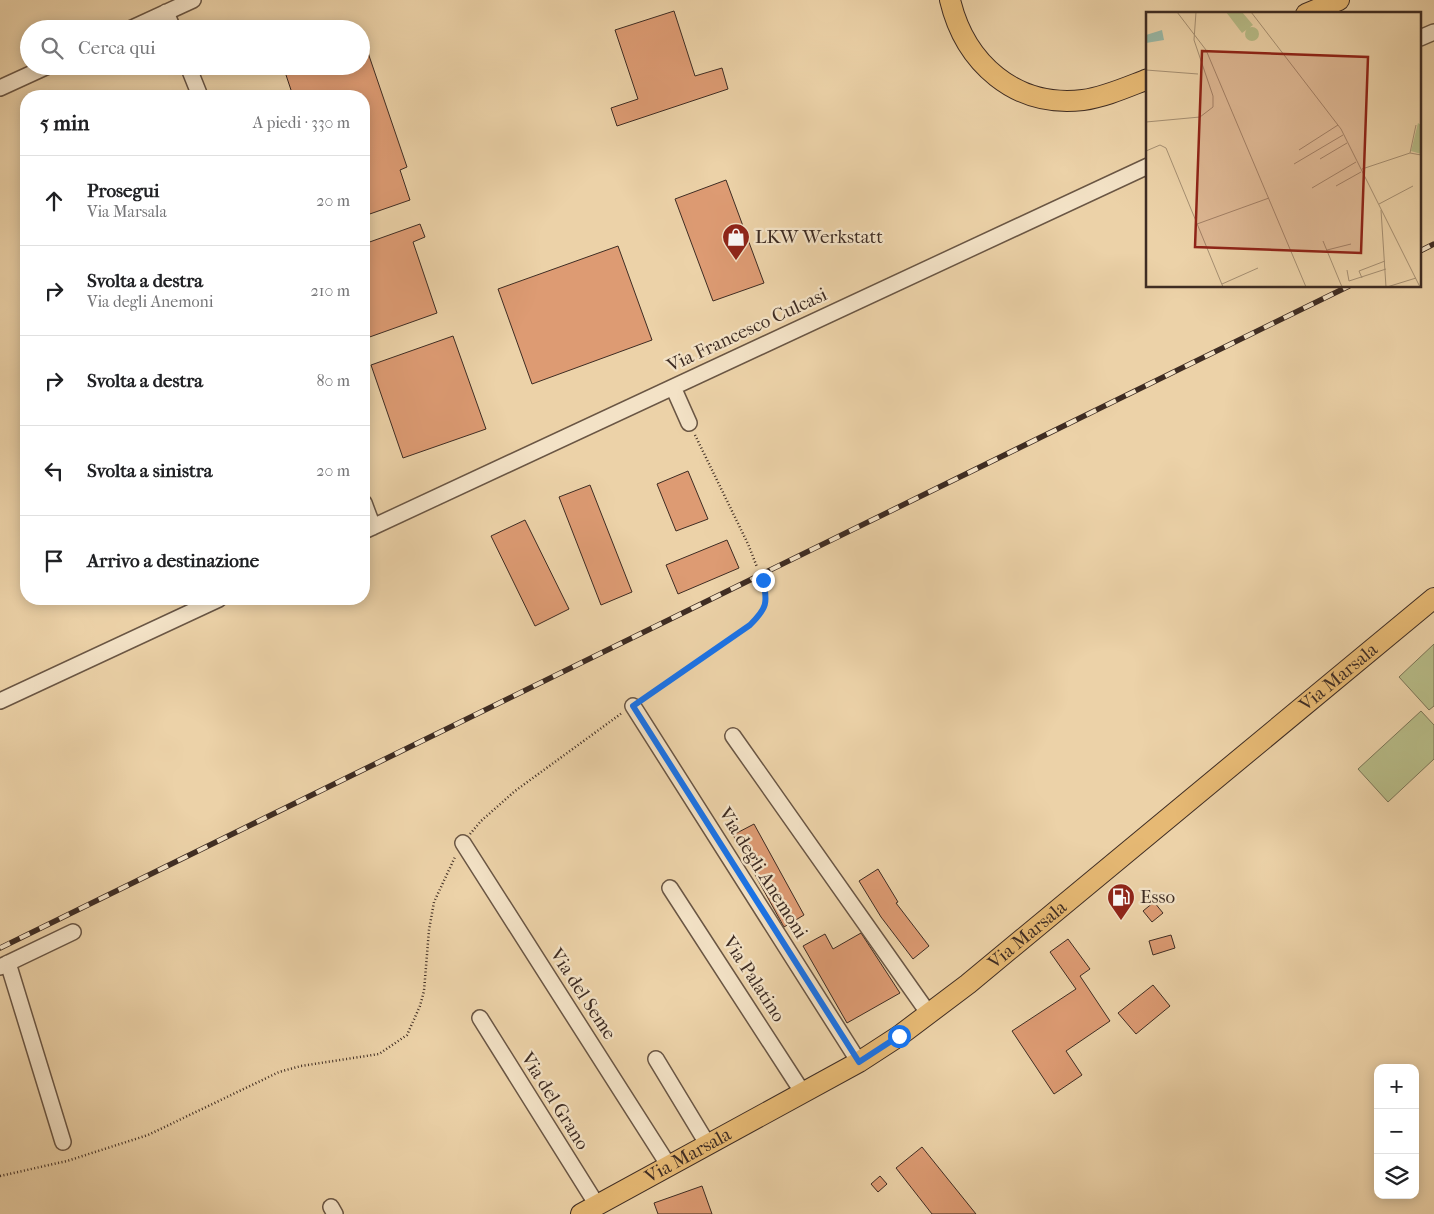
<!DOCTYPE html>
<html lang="it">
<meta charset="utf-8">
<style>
body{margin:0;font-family:"IM FELL French Canon",serif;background:#f6f6f6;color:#202124}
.controls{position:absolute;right:15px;bottom:15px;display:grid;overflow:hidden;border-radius:10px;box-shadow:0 2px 12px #0003}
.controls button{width:45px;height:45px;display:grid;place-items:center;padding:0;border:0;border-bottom:1px solid #e0e0e0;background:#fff;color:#202124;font:25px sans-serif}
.stop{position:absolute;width:15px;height:15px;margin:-11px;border:4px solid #1a73e8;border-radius:50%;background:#fff}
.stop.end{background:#1a73e8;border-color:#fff;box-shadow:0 1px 5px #0008}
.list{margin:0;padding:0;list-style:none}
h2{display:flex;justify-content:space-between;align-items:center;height:65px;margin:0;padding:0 20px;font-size:21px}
h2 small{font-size:16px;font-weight:400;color:#757577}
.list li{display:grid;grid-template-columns:32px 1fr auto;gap:15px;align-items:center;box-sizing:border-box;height:90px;padding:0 20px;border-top:1px solid #e0e0e0}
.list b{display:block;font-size:19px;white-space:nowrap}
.list p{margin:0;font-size:16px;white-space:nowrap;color:#757577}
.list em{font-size:16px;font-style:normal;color:#757577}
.icon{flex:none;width:28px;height:28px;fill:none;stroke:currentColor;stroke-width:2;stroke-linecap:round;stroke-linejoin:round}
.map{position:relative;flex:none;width:1434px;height:1214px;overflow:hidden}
.search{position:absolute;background:#fff;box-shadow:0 2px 12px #0003;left:20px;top:20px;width:350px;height:55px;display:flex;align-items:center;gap:12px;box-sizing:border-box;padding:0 18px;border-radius:28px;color:#757577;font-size:19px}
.panel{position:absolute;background:#fff;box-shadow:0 2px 12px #0003;left:20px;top:90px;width:350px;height:515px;border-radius:20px}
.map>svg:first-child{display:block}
</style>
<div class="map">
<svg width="1434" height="1214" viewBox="0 0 1434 1214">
<rect width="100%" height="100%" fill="#ecd2a8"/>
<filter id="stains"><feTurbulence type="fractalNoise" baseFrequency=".004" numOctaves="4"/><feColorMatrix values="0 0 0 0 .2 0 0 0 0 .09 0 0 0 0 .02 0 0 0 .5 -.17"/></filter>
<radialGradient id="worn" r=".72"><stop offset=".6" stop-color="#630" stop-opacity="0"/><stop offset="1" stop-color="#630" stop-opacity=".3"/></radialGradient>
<path fill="#b7bc88" stroke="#7a7456" d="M 1434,644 L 1434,706 L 1429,710 L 1399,677 Z
M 1421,711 L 1434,725 L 1434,759 L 1388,802 L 1358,769 Z"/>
<path fill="#dd9b73" stroke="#3e2c23" d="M 674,11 L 695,76 L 722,68 L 728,89 L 617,126 L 611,108 L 638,99 L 615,30 Z
M 361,38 L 363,38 L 407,167 L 400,170 L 410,200 L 364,216 L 364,96 L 293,96 L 283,66 L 361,66 Z
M 726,180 L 764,283 L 713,301 L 675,199 Z
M 420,224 L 425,237 L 413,242 L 437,313 L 364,339 L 364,244 Z
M 618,246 L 652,340 L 532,384 L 498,289 Z
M 453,336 L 486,429 L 403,458 L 371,365 Z
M 688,471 L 708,519 L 676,531 L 657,484 Z
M 590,485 L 632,592 L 601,605 L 559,497 Z
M 525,520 L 569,609 L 535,626 L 491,536 Z
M 727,540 L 739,568 L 678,594 L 666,565 Z
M 754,824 L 804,915 L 784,927 L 733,835 Z
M 878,869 L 898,902 L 896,903 L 929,946 L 913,959 L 881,917 L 859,881 Z
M 1154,902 L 1163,913 L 1152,922 L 1143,911 Z
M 861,933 L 900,993 L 847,1023 L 803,946 L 825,934 L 833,949 Z
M 1171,935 L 1175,948 L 1153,955 L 1149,941 Z
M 1068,939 L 1090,969 L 1080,976 L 1110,1021 L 1066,1051 L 1082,1075 L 1054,1094 L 1012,1031 L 1076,989 L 1050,952 Z
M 1153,985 L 1170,1006 L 1136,1034 L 1118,1013 Z
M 922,1147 L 976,1214 L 932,1214 L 896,1168 Z
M 880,1176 L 887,1184 L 878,1192 L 871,1184 Z
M 702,1186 L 712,1214 L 658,1214 L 654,1203 Z"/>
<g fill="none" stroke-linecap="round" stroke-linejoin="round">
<g stroke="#6a5644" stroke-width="18">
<path id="minor" d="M 166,12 L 173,29
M 130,29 L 193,0
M 1420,38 L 1434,32
M 188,66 L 200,96
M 0,88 L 48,66
M 673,387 L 689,423
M 364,503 L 373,527
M 364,531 L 1148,166
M 0,701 L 219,599
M 633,706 L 859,1062
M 733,736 L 929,1014
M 463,843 L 669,1166
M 670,888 L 803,1093
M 8,963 L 63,1142
M 0,967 L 73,932
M 480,1018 L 597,1205
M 656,1059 L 708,1145
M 331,1207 L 335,1214"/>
</g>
<g stroke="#3e2c23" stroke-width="22">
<g id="major">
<path d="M 950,0 C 965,63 1015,108 1083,100 C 1105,97 1127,87 1148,79"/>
<path d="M 1306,14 L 1339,0"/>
<path id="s1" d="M 581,1214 L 859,1062 L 899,1036 L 968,984 L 1434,598"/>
</g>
</g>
<path stroke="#3e2c23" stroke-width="2.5" stroke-dasharray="1 2.5" stroke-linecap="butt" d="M 695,435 L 748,544 L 757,567
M 643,699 L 750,625 C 767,608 768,603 763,580
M 470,834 L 481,821 L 515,791 L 622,713
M 0,1176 L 67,1161 L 148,1135 L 279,1072 L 301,1066 L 379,1054 L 407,1035 L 420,1006 L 424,991 L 429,930 L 434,902 L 455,857"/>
<use href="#minor" stroke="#f3e2c6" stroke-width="15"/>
<use href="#major" stroke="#e6b974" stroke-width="20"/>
<g stroke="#3e2c23" stroke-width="5.5">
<path id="rail" d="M 1420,251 L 1434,244
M 0,948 L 1349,286"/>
</g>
<use href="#rail" stroke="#f3e2c6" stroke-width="4" stroke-dasharray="11" stroke-linecap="butt"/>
</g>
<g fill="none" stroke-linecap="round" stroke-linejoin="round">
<path stroke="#1a73e8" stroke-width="6" d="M 763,580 C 768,603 767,608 750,625 L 633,706 L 859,1062 L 899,1036"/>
</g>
<defs>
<g id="shop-pin" transform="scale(1.4375)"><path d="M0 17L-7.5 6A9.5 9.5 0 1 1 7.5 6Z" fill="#8f2418" stroke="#f3e2c6"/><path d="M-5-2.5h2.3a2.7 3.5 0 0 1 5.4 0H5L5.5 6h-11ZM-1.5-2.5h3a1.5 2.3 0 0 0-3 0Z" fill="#fff"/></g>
<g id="fuel-pin" transform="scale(1.4375)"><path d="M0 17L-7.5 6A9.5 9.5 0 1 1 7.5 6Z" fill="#8f2418" stroke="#f3e2c6"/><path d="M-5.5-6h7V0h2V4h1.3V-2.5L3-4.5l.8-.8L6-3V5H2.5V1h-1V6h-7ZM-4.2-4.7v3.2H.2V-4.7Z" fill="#fff"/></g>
</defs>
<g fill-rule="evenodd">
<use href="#shop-pin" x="736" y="237"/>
<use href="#fuel-pin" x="1121" y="897"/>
</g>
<g text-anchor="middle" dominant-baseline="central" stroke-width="4.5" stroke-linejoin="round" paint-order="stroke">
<g font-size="19" fill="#3e2c23" stroke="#f3e2c6" text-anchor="start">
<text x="755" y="237">LKW Werkstatt</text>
<text x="1140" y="897">Esso</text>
</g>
<g font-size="19" fill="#3e2c23" stroke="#f3e2c6">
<text transform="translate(747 330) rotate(-25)">Via Francesco Culcasi</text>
<text stroke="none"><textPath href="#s1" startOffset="932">Via Marsala</textPath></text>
<text transform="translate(763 873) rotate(58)">Via degli Anemoni</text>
<text stroke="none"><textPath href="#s1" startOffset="528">Via Marsala</textPath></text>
<text transform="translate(754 979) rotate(57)">Via Palatino</text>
<text transform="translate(583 994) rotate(57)">Via del Seme</text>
<text transform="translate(555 1101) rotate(58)">Via del Grano</text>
<text stroke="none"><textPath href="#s1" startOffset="122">Via Marsala</textPath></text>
</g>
</g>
<g transform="translate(1146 12)">
<rect width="275" height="275" fill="#ecd2a8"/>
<path d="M 80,0 L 96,0 L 107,13 L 96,21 ZM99 22a7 7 0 1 1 14 0a7 7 0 1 1-14 0ZM 272,111 L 275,113 L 275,142 L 265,139 Z" fill="#b7bc88"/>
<path d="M 16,18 L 18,28 L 0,31 L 0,23 Z" fill="#99b8a6"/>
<path fill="none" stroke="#a69073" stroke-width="1" d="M 31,0 L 60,38 L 160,275M 105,0 L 195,117 L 274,275M 0,58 L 52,62M 0,110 L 54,105 L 67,95 L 67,84 L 48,28 L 50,0M 153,138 L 192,113M 0,139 L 14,133 L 20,136 L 77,275M 264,141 L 270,113M 174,147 L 201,131M 148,152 L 197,123M 216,157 L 264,141 L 275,143M 190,174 L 215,160M 166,176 L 210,150M 233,192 L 267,174M 235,198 L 240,275M 51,212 L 123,186M 177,229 L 196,275M 181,238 L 205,232M 201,258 L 203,269 L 240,257M 216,266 L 213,259 L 239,249M 76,272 L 112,256M 241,275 L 270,266"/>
<path fill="#8f2418" fill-opacity="0.15" stroke="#8f2418" stroke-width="2.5" d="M 56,39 L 222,45 L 215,241 L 49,235 Z"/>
<rect width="275" height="275" fill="none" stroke="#3e2c23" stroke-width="2.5"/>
</g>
<rect width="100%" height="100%" filter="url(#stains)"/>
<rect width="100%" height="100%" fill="url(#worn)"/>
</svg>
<div class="controls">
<button>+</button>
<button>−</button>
<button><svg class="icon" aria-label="layers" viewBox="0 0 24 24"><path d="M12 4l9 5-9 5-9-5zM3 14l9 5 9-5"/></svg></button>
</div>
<div class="stop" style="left:899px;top:1036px"></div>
<div class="stop end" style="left:763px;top:580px"></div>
<div class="search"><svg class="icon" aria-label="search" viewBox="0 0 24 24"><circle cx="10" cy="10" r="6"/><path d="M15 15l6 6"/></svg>Cerca qui</div>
<section class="panel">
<h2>5 min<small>A piedi · 330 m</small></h2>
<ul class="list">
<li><svg class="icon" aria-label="ahead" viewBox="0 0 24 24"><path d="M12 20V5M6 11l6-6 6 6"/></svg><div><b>Prosegui</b><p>Via Marsala</p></div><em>20 m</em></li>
<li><svg class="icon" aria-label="right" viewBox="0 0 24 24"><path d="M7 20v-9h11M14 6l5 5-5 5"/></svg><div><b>Svolta a destra</b><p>Via degli Anemoni</p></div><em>210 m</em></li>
<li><svg class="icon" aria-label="right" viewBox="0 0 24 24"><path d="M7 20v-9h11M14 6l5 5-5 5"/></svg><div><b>Svolta a destra</b></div><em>80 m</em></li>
<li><svg class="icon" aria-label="left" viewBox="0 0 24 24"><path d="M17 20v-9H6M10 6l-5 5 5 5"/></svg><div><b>Svolta a sinistra</b></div><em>20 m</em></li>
<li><svg class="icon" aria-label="arrive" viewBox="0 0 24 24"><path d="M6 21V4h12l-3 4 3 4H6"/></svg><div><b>Arrivo a destinazione</b></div></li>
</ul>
</section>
</div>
